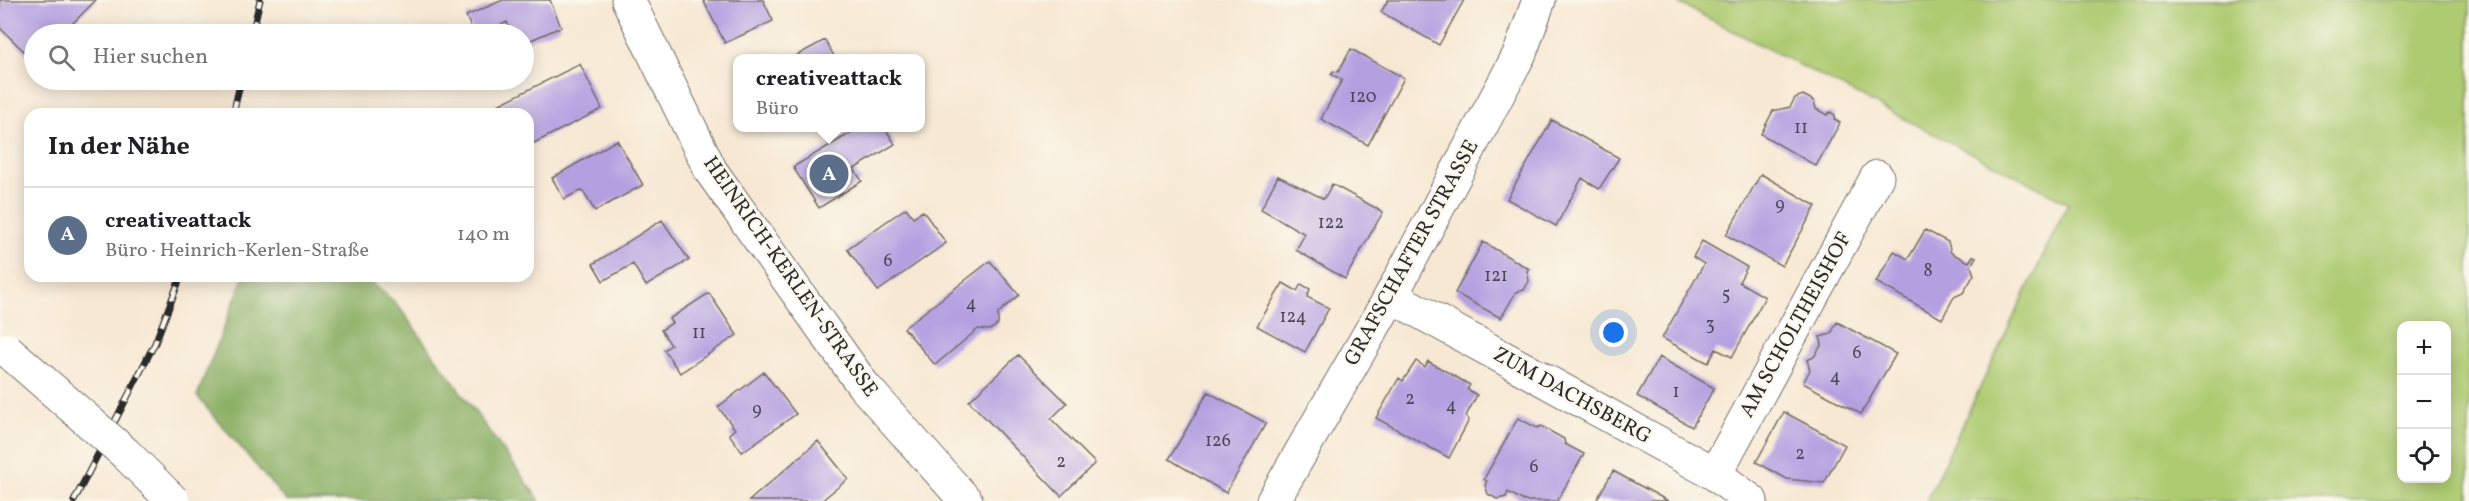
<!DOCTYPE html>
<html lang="de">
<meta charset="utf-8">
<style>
body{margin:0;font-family:Vollkorn,serif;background:#f6f6f6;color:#202124}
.controls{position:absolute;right:18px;bottom:18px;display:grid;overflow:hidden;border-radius:12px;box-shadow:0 3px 15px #0003}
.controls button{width:54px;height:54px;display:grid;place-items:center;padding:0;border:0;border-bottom:2px solid #e0e0e0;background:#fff;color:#202124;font:30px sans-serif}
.you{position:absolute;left:1614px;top:333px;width:21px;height:21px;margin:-15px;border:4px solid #fff;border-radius:50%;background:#1a73e8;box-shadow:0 0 0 9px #1a73e833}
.badge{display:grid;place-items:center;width:39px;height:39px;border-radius:50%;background:#c8321e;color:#fff;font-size:20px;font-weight:700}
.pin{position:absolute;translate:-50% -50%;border:3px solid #fff;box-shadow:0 2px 6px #0006}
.popup{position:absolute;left:733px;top:54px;width:192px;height:78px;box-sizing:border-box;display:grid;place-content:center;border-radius:12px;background:#fff;filter:drop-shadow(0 2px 4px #0005);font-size:20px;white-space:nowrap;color:#757577}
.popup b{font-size:22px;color:#202124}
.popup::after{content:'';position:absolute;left:50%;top:100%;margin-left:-12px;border:12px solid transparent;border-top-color:#fff}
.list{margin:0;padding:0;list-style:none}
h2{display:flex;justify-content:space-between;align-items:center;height:78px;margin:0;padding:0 24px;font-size:26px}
h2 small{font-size:20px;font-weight:400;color:#757577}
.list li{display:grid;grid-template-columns:39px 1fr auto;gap:18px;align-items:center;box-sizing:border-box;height:96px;padding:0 24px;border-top:2px solid #e0e0e0}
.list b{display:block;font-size:22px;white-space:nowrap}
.list p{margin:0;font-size:20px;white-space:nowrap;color:#757577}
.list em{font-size:20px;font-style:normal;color:#757577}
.icon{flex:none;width:33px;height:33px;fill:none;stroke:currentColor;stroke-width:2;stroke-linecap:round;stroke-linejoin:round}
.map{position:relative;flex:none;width:2469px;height:501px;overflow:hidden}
.search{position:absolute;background:#fff;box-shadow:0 3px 15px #0003;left:24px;top:24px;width:510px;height:66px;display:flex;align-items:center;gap:15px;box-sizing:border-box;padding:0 21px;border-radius:33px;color:#757577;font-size:22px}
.panel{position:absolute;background:#fff;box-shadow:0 3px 15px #0003;left:24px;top:108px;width:510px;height:174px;border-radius:18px}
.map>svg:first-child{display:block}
</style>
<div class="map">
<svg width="2469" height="501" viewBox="0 0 2469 501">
<rect width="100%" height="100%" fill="#fbf7ec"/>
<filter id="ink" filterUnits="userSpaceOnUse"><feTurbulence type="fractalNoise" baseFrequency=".0167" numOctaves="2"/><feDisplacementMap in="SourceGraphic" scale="12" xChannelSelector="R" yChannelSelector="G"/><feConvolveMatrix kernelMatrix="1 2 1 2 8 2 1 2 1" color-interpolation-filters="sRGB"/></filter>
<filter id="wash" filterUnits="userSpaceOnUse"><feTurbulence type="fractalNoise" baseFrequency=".008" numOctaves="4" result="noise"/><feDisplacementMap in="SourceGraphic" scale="24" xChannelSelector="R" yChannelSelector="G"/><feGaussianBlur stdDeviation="1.35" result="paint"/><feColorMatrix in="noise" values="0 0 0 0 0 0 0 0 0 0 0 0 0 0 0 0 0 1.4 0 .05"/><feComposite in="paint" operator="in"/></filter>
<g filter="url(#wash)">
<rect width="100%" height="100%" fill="#f7e8d3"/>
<path fill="#adcb71" stroke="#6c7b4e" stroke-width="1.5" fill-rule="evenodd" d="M 1673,0 L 2469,0 L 2469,501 L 1926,501 L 2068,203 ZM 2402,326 L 2446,326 L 2446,478 L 2402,478 Z"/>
<path fill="#8aaf63" stroke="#5a6d47" stroke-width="1.5" d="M 244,276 L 364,276 L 396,303 L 540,501 L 286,501 L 197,396 Z"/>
<g id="blocks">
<path fill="#b49fe1" d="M 0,0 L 96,0 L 62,34 L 34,34 L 34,61 L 0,28 Z
M 503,0 L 550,0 L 561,27 L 524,43 L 524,34 L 512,34 L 507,22 L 480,34 L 474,34 L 466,16 Z
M 703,0 L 763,0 L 773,21 L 725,43 Z
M 1388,0 L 1464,0 L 1439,45 L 1381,12 Z
M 825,40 L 834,56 L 829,58 L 792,58 Z
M 1351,49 L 1404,78 L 1368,145 L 1321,119 L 1342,80 L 1331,74 L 1333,71 L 1338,72 Z
M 580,64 L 602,109 L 528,146 L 528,114 L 507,114 L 503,105 L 496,106 Z
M 1803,95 L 1814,101 L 1816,109 L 1827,115 L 1830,112 L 1835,115 L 1834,119 L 1840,123 L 1816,166 L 1761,134 L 1773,111 L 1790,107 L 1795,98 Z
M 1552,120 L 1619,158 L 1599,189 L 1582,178 L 1556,226 L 1507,199 Z
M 859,128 L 885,128 L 895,144 L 854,169 L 862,181 L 819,208 L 793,167 Z
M 617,140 L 643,185 L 595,211 L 582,190 L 564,199 L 552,178 Z
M 1761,174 L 1816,206 L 1782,266 L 1726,235 Z
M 1278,176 L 1324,199 L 1332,184 L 1383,212 L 1345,279 L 1296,250 L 1305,234 L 1261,209 Z
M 906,208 L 913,217 L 923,211 L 946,243 L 878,291 L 847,249 Z
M 662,220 L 689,260 L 646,286 L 633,264 L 603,281 L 593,264 Z
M 1925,230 L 1948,242 L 1951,253 L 1969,262 L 1973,256 L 1976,257 L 1971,266 L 1974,275 L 1963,293 L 1954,297 L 1942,319 L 1876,282 L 1894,251 L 1908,259 Z
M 1702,241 L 1747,267 L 1739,282 L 1765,297 L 1732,357 L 1716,349 L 1708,363 L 1662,338 L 1704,264 L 1693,257 Z
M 1483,242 L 1529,269 L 1527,271 L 1529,281 L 1524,290 L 1516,292 L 1501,318 L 1455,293 Z
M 990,261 L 1019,295 L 998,313 L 998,324 L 990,330 L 978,329 L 935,365 L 904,328 Z
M 1283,283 L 1297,291 L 1301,284 L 1310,289 L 1307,297 L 1329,308 L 1305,352 L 1257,326 Z
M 709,293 L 737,335 L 680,373 L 664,350 L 671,345 L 661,330 L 672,323 L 669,319 Z
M 1837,322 L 1896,354 L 1861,414 L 1803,383 L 1810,370 L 1807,360 L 1814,357 L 1822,344 L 1820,337 L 1831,334 Z
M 1018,355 L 1067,403 L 1051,419 L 1095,463 L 1061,496 L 969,401 Z
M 1659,357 L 1714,388 L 1692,427 L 1637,396 Z
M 1416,361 L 1425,367 L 1428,361 L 1470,385 L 1467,389 L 1477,395 L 1466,416 L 1469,420 L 1449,458 L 1376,418 L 1399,378 L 1403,381 Z
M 764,372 L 796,414 L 742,452 L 729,434 L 735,429 L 718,407 Z
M 1208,392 L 1266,423 L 1226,493 L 1169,459 Z
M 1784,412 L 1845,445 L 1824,483 L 1787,479 L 1756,462 Z
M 1518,418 L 1537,428 L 1541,426 L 1564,439 L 1565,444 L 1584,454 L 1557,501 L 1524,501 L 1508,492 L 1506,497 L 1497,499 L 1488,494 L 1485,485 L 1487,481 L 1484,479 Z
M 818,441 L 848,479 L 821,501 L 749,501 Z
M 1613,471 L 1668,501 L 1596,501 Z"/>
</g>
</g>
<g filter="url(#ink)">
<use href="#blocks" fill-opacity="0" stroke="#726d66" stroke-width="1.5"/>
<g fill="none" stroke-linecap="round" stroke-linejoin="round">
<g stroke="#726d66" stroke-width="35">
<path id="minor" d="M 628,0 L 711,171 L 863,385 L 966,501
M 1391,296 L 1715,474 L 1751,501
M 1715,474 L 1877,177"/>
</g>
<g stroke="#726d66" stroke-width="35">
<path id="major" d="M 1273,501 L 1391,296 L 1520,53 L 1539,0"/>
</g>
<use href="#minor" stroke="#fff" stroke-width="33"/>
<use href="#major" stroke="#fff" stroke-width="33"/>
<g stroke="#2b2b2b" stroke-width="7">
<path id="rail" d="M 252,34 L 260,0
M 233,114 L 241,80
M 74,501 L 155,343 L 181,276"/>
</g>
<use href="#rail" stroke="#fbf7ec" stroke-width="4.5" stroke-dasharray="14" stroke-linecap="butt"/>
<g stroke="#726d66" stroke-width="35" stroke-linecap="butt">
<path id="major-bridge" d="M 7,350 L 126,454 L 173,501"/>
</g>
<use href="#major-bridge" stroke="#fff" stroke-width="33"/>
</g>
</g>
<g text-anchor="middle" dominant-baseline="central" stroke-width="4.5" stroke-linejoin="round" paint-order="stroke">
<g font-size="18" fill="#4d4858">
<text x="1363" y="97">120</text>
<text x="1801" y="128">11</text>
<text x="1780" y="205">9</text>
<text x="1331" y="223">122</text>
<text x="888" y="261">6</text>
<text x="1928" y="271">8</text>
<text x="1496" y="276">121</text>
<text x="1726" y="295">5</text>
<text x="971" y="304">4</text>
<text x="1293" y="317">124</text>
<text x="1710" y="325">3</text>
<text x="699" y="333">11</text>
<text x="1857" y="353">6</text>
<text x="1835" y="377">4</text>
<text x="1676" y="392">1</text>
<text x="1410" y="399">2</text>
<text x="1451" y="406">4</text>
<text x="757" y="410">9</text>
<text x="1218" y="441">126</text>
<text x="1800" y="454">2</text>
<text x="1061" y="462">2</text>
<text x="1534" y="467">6</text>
</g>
<g font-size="21" fill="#2b2b2b" stroke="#fbf7ec">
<text transform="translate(1412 253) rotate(-61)">GRAFSCHAFTER STRASSE</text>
<text transform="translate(790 277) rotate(55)">HEINRICH-KERLEN-STRASSE</text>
<text transform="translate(1796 325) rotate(-61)">AM SCHOLTHEISHOF</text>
<text transform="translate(1572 396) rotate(29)">ZUM DACHSBERG</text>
</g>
</g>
</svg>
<div class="controls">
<button>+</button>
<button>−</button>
<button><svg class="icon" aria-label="locate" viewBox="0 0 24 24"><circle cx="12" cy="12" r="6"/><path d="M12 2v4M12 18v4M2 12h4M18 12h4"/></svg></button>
</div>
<div class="you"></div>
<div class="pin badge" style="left:829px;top:174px;background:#5c6f8a">A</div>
<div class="popup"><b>creativeattack</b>Büro</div>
<div class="search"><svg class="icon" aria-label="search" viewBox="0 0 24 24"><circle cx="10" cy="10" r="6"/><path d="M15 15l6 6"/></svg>Hier suchen</div>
<section class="panel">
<h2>In der Nähe<small></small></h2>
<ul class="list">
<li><span class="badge" style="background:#5c6f8a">A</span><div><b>creativeattack</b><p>Büro · Heinrich-Kerlen-Straße</p></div><em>140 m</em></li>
</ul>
</section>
</div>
